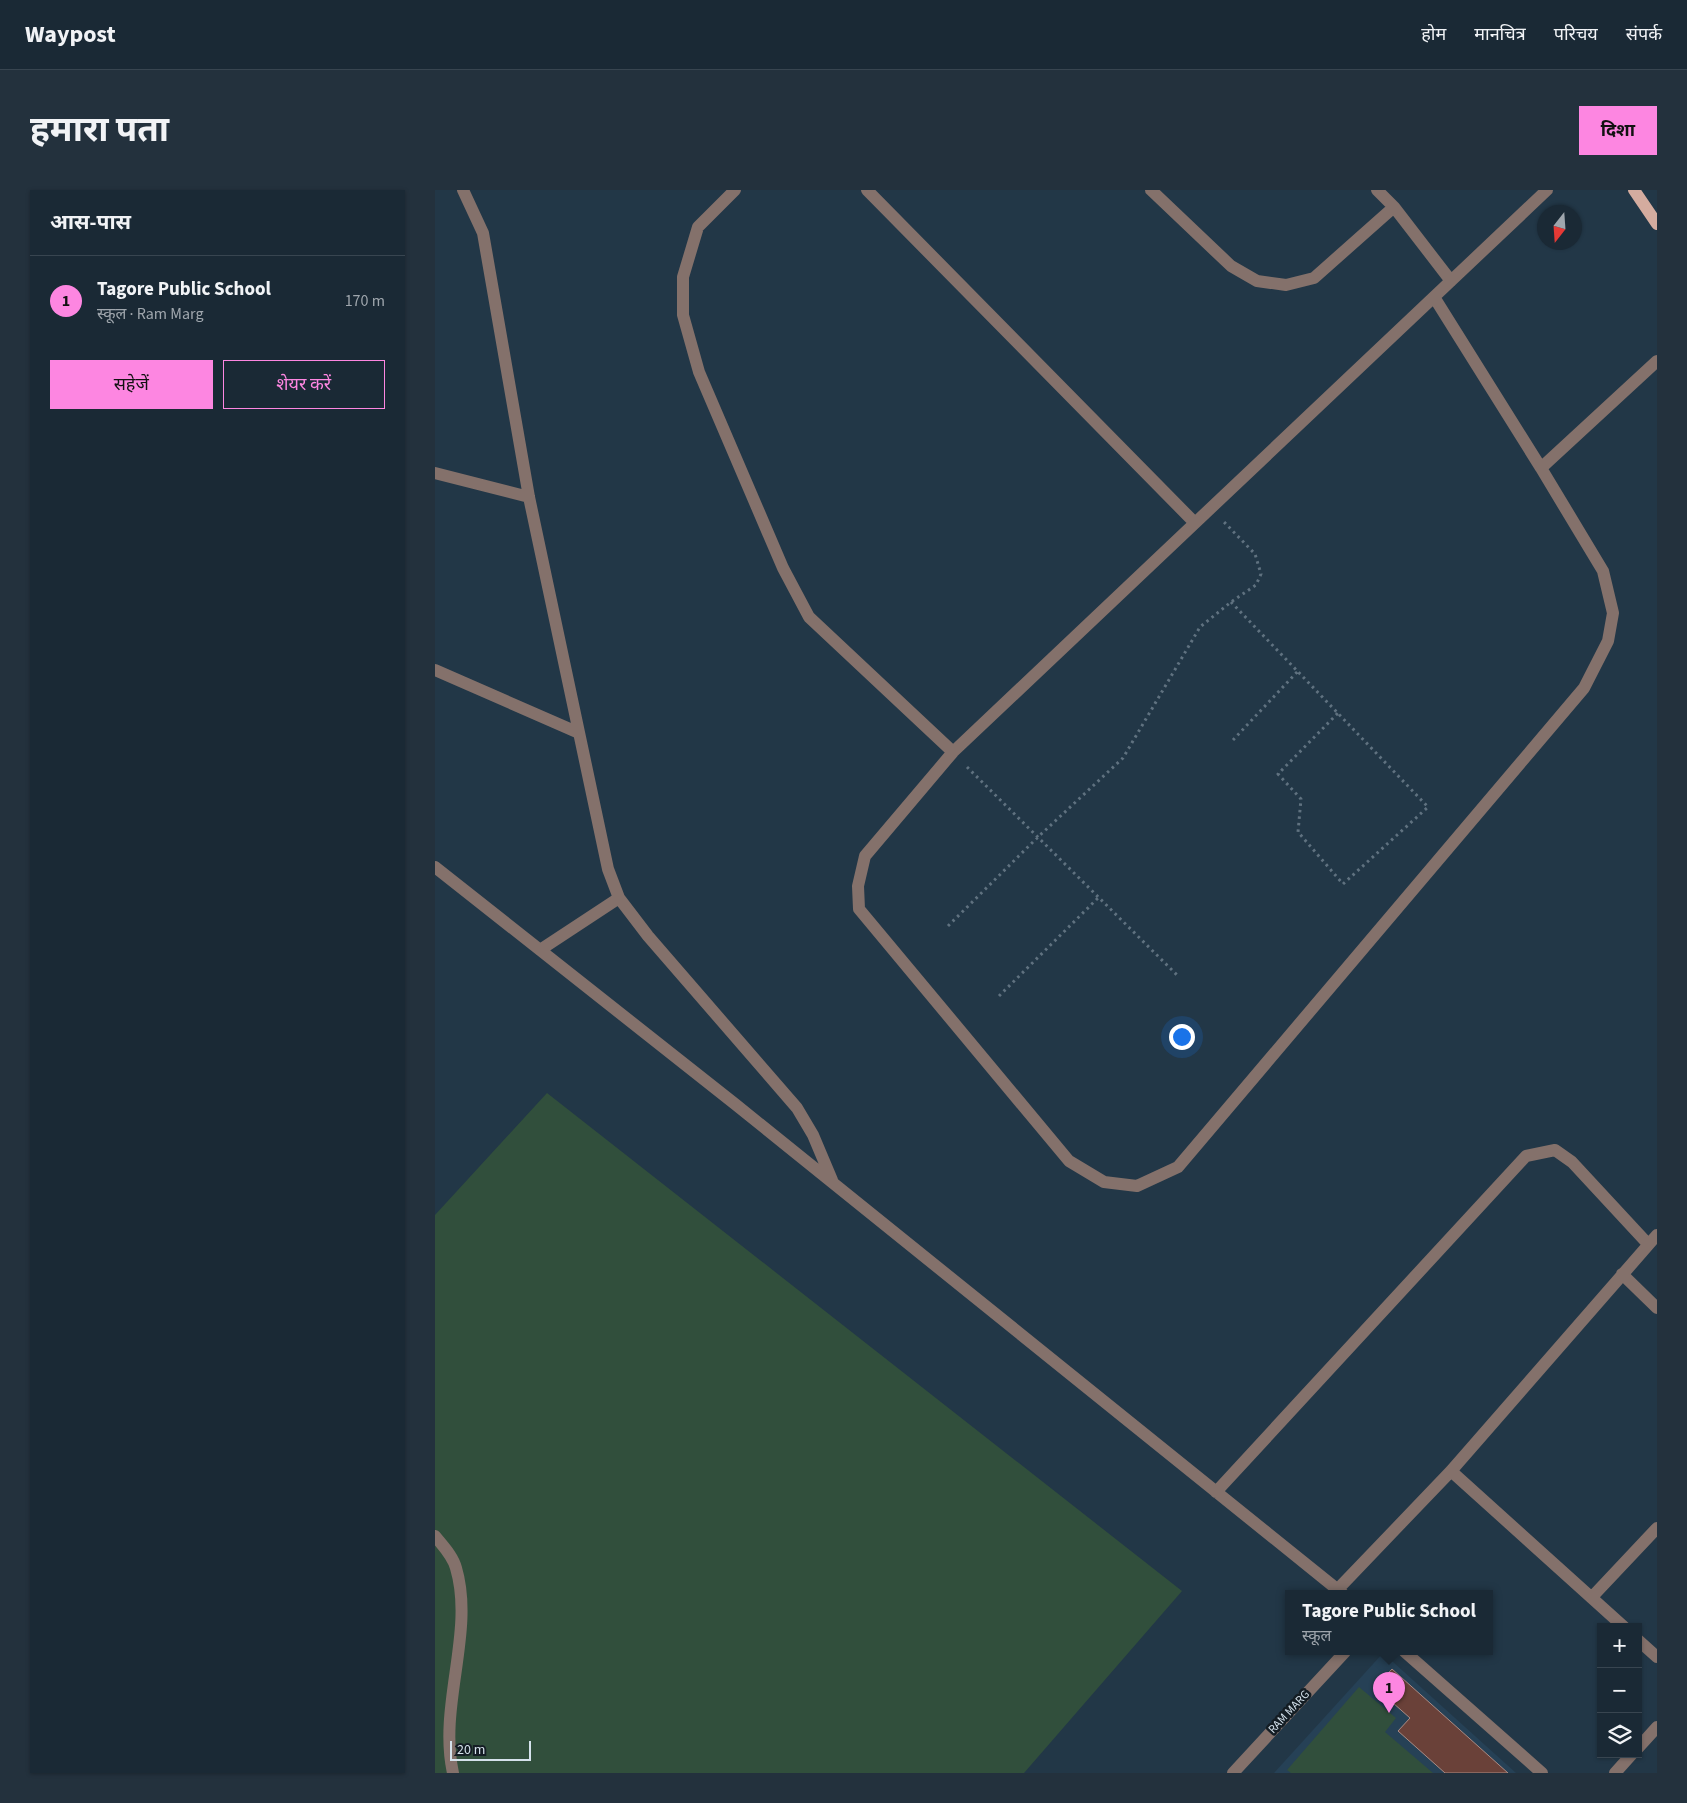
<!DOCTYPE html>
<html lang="hi">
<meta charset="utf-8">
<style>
body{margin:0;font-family:"Source Sans 3","Noto Sans Devanagari",sans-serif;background:#23313d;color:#f1f3f6}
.controls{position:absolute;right:15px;bottom:15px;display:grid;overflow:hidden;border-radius:0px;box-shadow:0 1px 4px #0004}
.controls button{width:45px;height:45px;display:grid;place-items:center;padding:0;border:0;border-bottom:1px solid #384550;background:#1a2935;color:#f1f3f6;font:25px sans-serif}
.compass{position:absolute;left:1102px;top:15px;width:45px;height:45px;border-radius:50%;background:#1a2935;box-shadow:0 1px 4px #0004;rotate:197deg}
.scale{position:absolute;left:15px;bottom:12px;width:81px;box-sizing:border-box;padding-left:5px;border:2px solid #d5e2ec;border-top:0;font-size:14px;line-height:18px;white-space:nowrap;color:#d5e2ec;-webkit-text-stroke:4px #141d24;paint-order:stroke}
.you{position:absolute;left:746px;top:846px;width:18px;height:18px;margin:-12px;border:4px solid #fff;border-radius:50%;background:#1a73e8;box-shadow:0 0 0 8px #1a73e833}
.badge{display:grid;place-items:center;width:32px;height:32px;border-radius:50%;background:#fd86e1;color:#111;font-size:16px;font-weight:700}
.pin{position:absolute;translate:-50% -41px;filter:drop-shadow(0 1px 2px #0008)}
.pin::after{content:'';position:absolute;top:26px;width:18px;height:15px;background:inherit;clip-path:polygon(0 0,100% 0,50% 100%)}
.popup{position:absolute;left:850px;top:1400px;width:208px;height:65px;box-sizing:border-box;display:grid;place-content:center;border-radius:0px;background:#1a2935;filter:drop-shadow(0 1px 4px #0005);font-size:16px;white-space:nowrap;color:#9fa6ad}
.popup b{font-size:19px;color:#f1f3f6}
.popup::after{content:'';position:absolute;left:50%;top:100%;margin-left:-10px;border:10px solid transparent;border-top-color:#1a2935}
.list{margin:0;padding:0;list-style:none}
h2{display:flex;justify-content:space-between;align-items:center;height:65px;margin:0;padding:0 20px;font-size:21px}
h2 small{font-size:16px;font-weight:400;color:#9fa6ad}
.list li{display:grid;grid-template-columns:32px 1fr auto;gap:15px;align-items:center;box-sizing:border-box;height:90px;padding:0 20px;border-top:1px solid #384550}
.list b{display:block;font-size:19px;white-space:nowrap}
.list p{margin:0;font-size:16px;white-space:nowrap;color:#9fa6ad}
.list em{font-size:16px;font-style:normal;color:#9fa6ad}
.actions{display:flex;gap:10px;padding:15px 20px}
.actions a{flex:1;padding:11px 0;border:1px solid #fd86e1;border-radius:0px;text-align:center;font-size:18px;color:#fd86e1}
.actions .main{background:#fd86e1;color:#111}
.icon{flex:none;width:28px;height:28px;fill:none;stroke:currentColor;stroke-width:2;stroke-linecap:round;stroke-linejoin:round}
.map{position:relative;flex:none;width:1222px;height:1583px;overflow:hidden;border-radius:0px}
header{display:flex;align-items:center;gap:30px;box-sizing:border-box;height:70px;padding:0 25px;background:#1a2935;border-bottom:1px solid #384550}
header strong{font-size:24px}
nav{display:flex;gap:28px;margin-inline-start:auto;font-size:18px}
.intro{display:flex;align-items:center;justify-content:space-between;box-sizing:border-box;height:120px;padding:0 30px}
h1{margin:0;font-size:35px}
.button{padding:12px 22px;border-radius:0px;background:#fd86e1;color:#111;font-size:18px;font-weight:700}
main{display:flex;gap:30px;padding:0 30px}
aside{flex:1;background:#1a2935;border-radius:0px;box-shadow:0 1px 4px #0004}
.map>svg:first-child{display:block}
</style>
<header>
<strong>Waypost</strong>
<nav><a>होम</a><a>मानचित्र</a><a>परिचय</a><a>संपर्क</a></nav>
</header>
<div class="intro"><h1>हमारा पता</h1><a class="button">दिशा</a></div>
<main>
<aside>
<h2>आस-पास<small></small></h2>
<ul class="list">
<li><span class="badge">1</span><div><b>Tagore Public School</b><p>स्कूल · Ram Marg</p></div><em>170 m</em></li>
</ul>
<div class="actions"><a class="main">सहेजें</a><a>शेयर करें</a></div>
</aside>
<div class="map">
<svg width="1222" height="1583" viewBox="0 0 1222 1583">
<rect width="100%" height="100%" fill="#223747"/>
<path fill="#264156" d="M 948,1463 L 1081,1583 L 839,1583 Z"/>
<path fill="#314f3c" d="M 112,903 L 747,1401 L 589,1583 L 0,1583 L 0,1025 Z
M 924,1497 L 961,1528 L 950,1542 L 998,1583 L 856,1583 L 852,1580 Z"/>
<path fill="#6a4139" stroke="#aa8c85" d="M 957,1479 L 1073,1583 L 1010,1583 L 963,1541 L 975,1528 L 940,1497 Z"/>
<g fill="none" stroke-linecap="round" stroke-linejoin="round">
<path stroke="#607280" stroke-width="3" stroke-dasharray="2.5 4" stroke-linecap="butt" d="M 796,412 L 993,617 L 908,694 L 863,642 L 866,609 L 843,584 L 903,523
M 798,550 L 863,481
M 532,577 L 742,785
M 513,736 L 603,647 L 688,568 L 765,437 L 796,412 L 821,395 L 826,384 L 820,364 L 789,332
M 564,806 L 664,707"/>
<path stroke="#84716b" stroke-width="12" d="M 28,0 L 48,43 L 94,307 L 173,679 L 184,708 L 213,746 L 362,918 L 378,945 L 397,990
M 300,0 L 263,37 L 248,87 L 248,125 L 264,182 L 348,378 L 374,427 L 518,562
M 432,0 L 759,332
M 716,0 L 796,76 L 822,91 L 851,95 L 879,88 L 959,17
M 942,0 L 959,17 L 1016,91
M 1112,0 L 518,562 L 430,666 L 423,696 L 424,719 L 634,971 L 669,992 L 702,996 L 743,977 L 1149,498 L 1173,451 L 1178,423 L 1168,381 L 1106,278 L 1222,171
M 999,107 L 1106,278
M 0,283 L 94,307
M 0,480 L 144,543
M 0,677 L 300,914 L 908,1404
M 105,760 L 184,708
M 1187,1084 L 1222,1118
M 1016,1281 L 1189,1437
M 781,1302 L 1091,966 L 1120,960 L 1137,972 L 1213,1054
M 0,1346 C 8,1356 18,1366 21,1378 C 40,1442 3,1516 18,1583
M 903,1399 L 1016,1281 L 1222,1045
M 1157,1407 L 1222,1338
M 1203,1450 L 1222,1467
M 970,1462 L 1107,1583
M 1203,1558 L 1222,1537
M 798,1583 L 910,1462
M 1180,1583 L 1197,1564"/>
<path stroke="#d4ac9f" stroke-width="12" d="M 1199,0 L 1222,34"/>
</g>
<g text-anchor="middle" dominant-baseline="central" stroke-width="5" stroke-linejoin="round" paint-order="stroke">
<g font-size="12" fill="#d5e2ec" stroke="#141d24">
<text transform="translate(854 1522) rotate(-47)">RAM MARG</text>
</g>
</g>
</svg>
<div class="controls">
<button>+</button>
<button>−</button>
<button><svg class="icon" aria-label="layers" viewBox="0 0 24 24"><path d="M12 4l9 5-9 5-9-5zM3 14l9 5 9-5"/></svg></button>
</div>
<svg class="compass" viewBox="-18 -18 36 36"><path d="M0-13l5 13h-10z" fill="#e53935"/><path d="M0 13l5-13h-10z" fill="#9fa6ad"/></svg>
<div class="scale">20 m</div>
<div class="you"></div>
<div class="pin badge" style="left:954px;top:1523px">1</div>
<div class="popup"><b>Tagore Public School</b>स्कूल</div>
</div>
</main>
